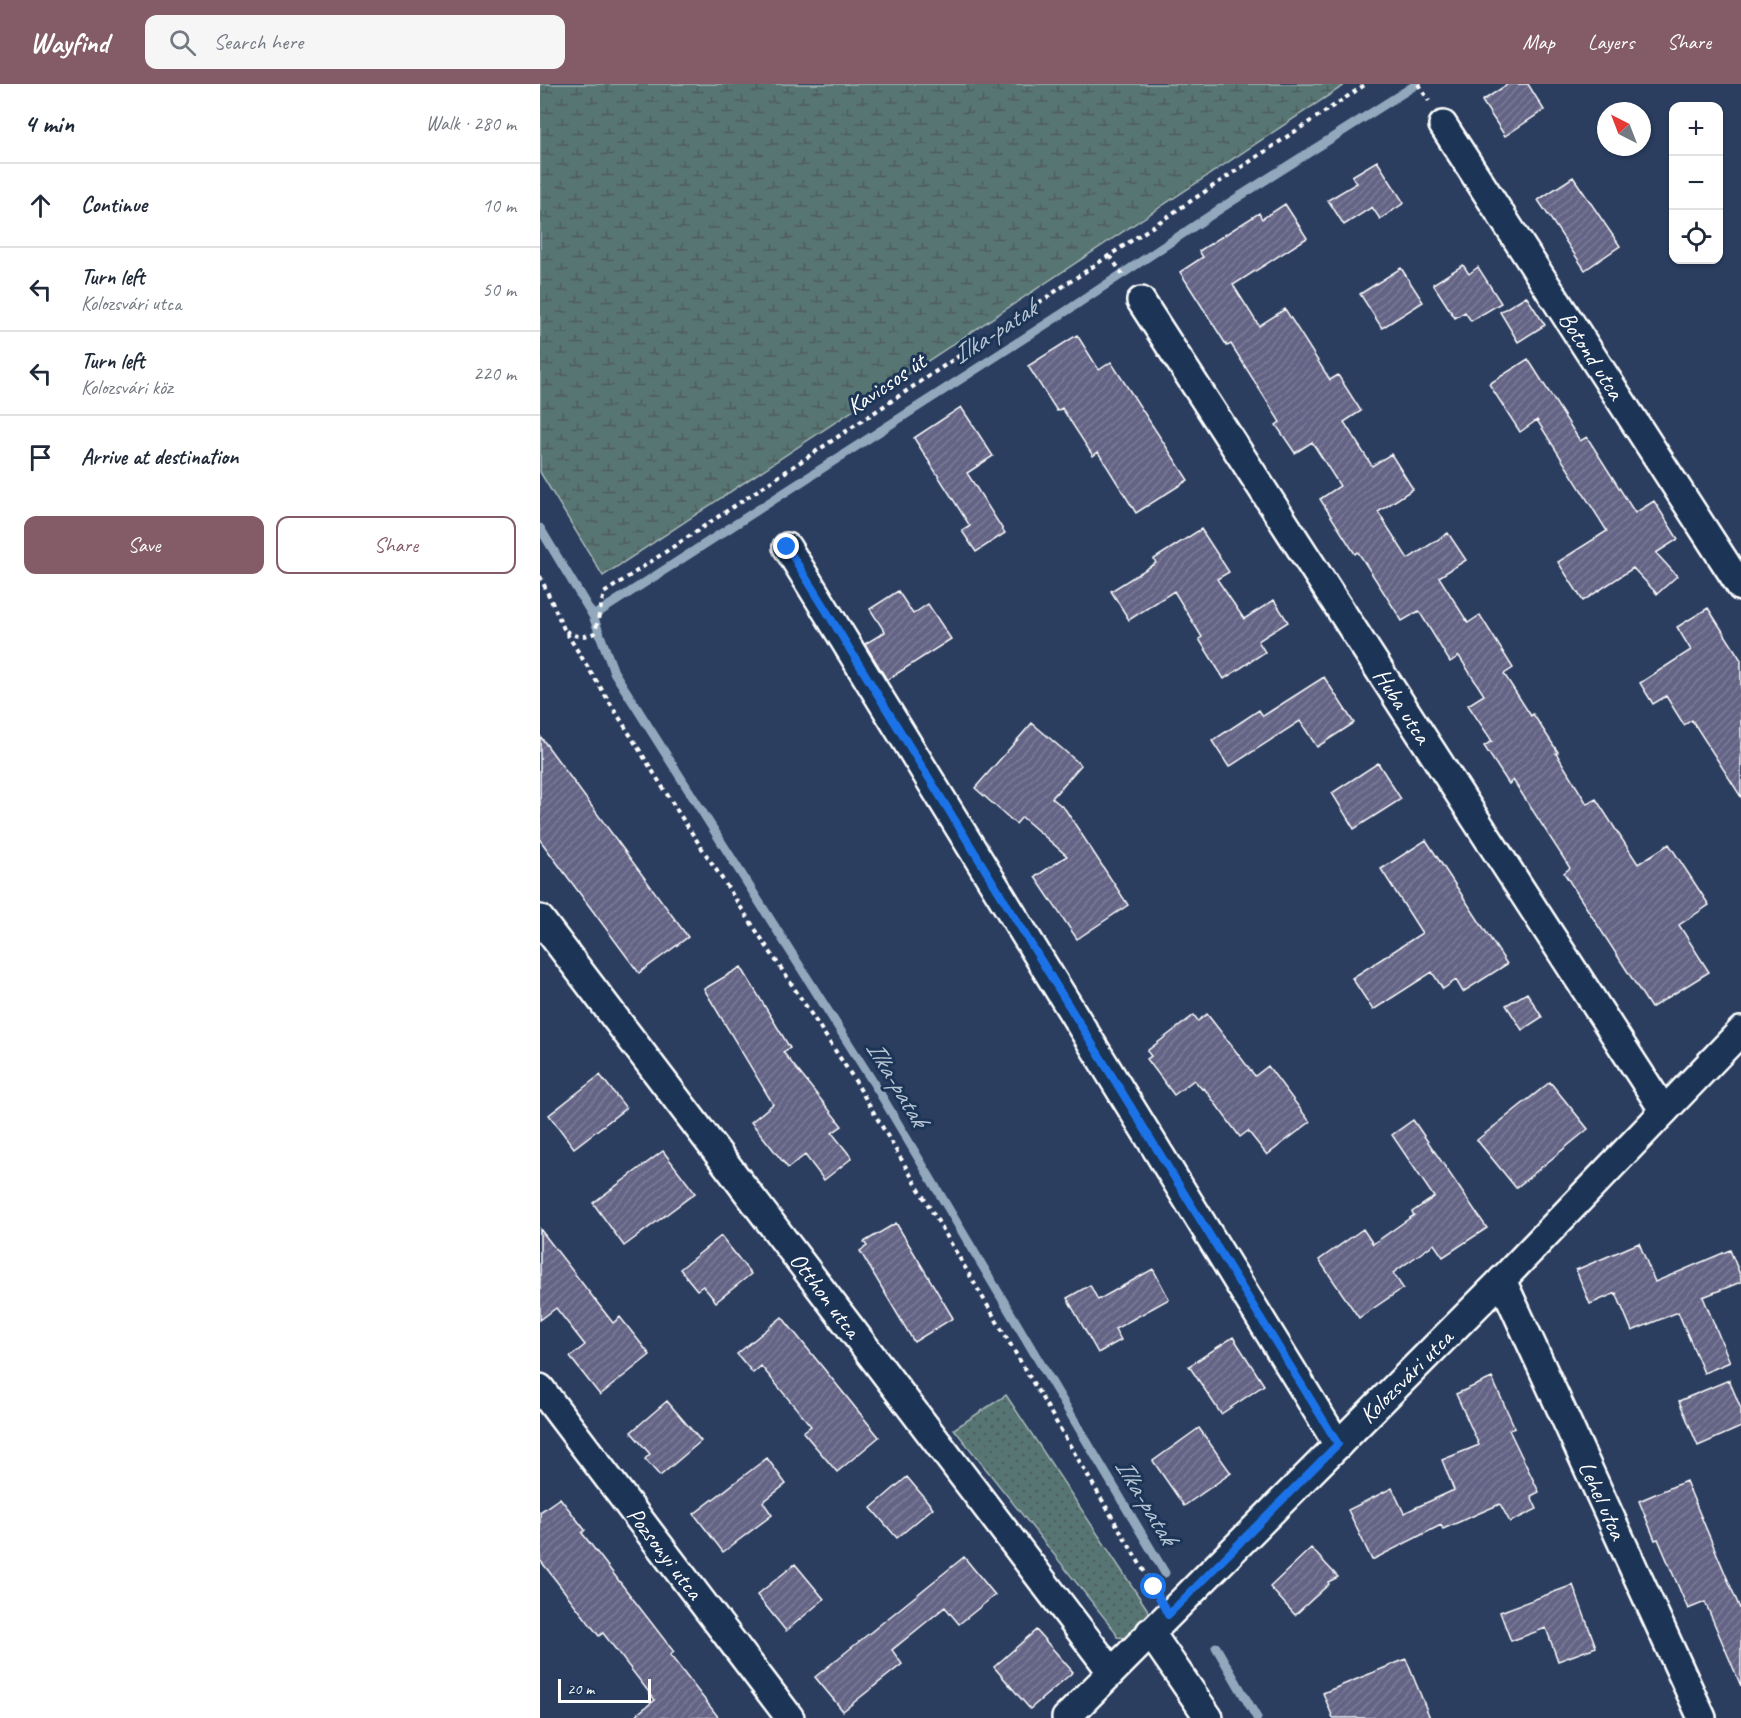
<!DOCTYPE html>
<meta charset="utf-8">
<style>
body{margin:0;font-family:Caveat,sans-serif;background:#f6f6f7;color:#1f2937}
.controls{position:absolute;right:18px;top:18px;display:grid;overflow:hidden;border-radius:12px;box-shadow:0 2px 4px #0004}
.controls button{width:54px;height:54px;display:grid;place-items:center;padding:0;border:0;border-bottom:2px solid #e0e1e3;background:#fff;color:#1f2937;font:30px sans-serif}
.compass{position:absolute;left:1057px;top:18px;width:54px;height:54px;border-radius:50%;background:#fff;box-shadow:0 2px 4px #0004;rotate:318deg}
.scale{position:absolute;left:18px;bottom:15px;width:93px;box-sizing:border-box;padding-left:6px;border:3px solid #fff;border-top:0;font-size:16px;line-height:21px;white-space:nowrap;color:#fff;-webkit-text-stroke:4px #1d3557;paint-order:stroke}
.stop{position:absolute;width:18px;height:18px;margin:-14px;border:4px solid #1a73e8;border-radius:50%;background:#fff}
.stop.end{background:#1a73e8;border-color:#fff;box-shadow:0 2px 6px #0008}
.list{margin:0;padding:0;list-style:none}
h2{display:flex;justify-content:space-between;align-items:center;height:78px;margin:0;padding:0 24px;font-size:26px}
h2 small{font-size:20px;font-weight:400;color:#747a83}
.list li{display:grid;grid-template-columns:39px 1fr auto;gap:18px;align-items:center;box-sizing:border-box;height:84px;padding:0 24px;border-top:2px solid #e0e1e3}
.list b{display:block;font-size:22px;white-space:nowrap}
.list p{margin:0;font-size:20px;white-space:nowrap;color:#747a83}
.list em{font-size:20px;font-style:normal;color:#747a83}
.actions{display:flex;gap:12px;padding:18px 24px}
.actions a{flex:1;padding:14px 0;border:2px solid #845c67;border-radius:12px;text-align:center;font-size:21px;color:#845c67}
.actions .main{background:#845c67;color:#fff}
.icon{flex:none;width:33px;height:33px;fill:none;stroke:currentColor;stroke-width:2;stroke-linecap:round;stroke-linejoin:round}
.map{position:relative;flex:none;width:1201px;height:1634px;overflow:hidden}
header{display:flex;align-items:center;gap:36px;box-sizing:border-box;height:84px;padding:0 30px;background:#845c67;color:#fff}
header strong{font-size:28px}
nav{display:flex;gap:33px;margin-inline-start:auto;font-size:21px}
.search{width:420px;height:54px;background:#f6f6f7;display:flex;align-items:center;gap:15px;box-sizing:border-box;padding:0 21px;border-radius:12px;color:#747a83;font-size:22px}
main{display:flex}
aside{flex:1;background:#fff}
.map>svg:first-child{display:block}
</style>
<header>
<strong>Wayfind</strong>
<div class="search"><svg class="icon" aria-label="search" viewBox="0 0 24 24"><circle cx="10" cy="10" r="6"/><path d="M15 15l6 6"/></svg>Search here</div>
<nav><a>Map</a><a>Layers</a><a>Share</a></nav>
</header>
<main>
<aside>
<h2>4 min<small>Walk · 280 m</small></h2>
<ul class="list">
<li><svg class="icon" aria-label="ahead" viewBox="0 0 24 24"><path d="M12 20V5M6 11l6-6 6 6"/></svg><div><b>Continue</b></div><em>10 m</em></li>
<li><svg class="icon" aria-label="left" viewBox="0 0 24 24"><path d="M17 20v-9H6M10 6l-5 5 5 5"/></svg><div><b>Turn left</b><p>Kolozsvári utca</p></div><em>50 m</em></li>
<li><svg class="icon" aria-label="left" viewBox="0 0 24 24"><path d="M17 20v-9H6M10 6l-5 5 5 5"/></svg><div><b>Turn left</b><p>Kolozsvári köz</p></div><em>220 m</em></li>
<li><svg class="icon" aria-label="arrive" viewBox="0 0 24 24"><path d="M6 21V4h12l-3 4 3 4H6"/></svg><div><b>Arrive at destination</b></div></li>
</ul>
<div class="actions"><a class="main">Save</a><a>Share</a></div>
</aside>
<div class="map">
<svg width="1201" height="1634" viewBox="0 0 1201 1634">
<defs>
<pattern id="wetland-marsh" width="20" height="14" patternUnits="userSpaceOnUse" patternTransform="scale(1.5)"><rect width="20" height="14" fill="#567573"/><path d="M1 5h8M5 5V1M11 12h8M15 12V8" fill="none" stroke="#505c5c"/></pattern>
<pattern id="park-dots" width="8" height="8" patternUnits="userSpaceOnUse" patternTransform="scale(1.5)"><rect width="8" height="8" fill="#567573"/><path d="M2 2h.1M6 6h.1" fill="none" stroke="#505c5c" stroke-width="1.8" stroke-linecap="round"/></pattern>
<pattern id="building-hatch" width="6" height="6" patternUnits="userSpaceOnUse" patternTransform="scale(1.5)"><rect width="6" height="6" fill="#646385"/><path d="M-1 1l2-2M0 6l6-6M5 7l2-2" fill="none" stroke="#7b7a97"/></pattern>
</defs>
<rect width="100%" height="100%" fill="#2b3e60"/>
<filter id="ink" filterUnits="userSpaceOnUse"><feTurbulence type="fractalNoise" baseFrequency=".0167" numOctaves="2"/><feDisplacementMap in="SourceGraphic" scale="12" xChannelSelector="R" yChannelSelector="G"/><feConvolveMatrix kernelMatrix="1 2 1 2 8 2 1 2 1" color-interpolation-filters="sRGB"/></filter>
<g filter="url(#ink)">
<path fill="url(#wetland-marsh)" stroke="#aabab9" stroke-width="1.5" d="M 0,0 L 806,0 L 63,492 L 0,388 Z"/>
<path fill="url(#park-dots)" stroke="#aabab9" stroke-width="1.5" d="M 466,1311 L 611,1531 L 586,1554 L 577,1553 L 575,1547 L 414,1345 Z"/>
<g fill="none" stroke-linecap="round" stroke-linejoin="round">
<path stroke="#92a8bc" stroke-width="9" d="M 0,444 L 53,532 L 74,588 L 338,1006 L 625,1489
M 53,532 L 528,226 L 686,121 L 877,0
M 676,1563 L 717,1634"/>
</g>
<path fill="url(#building-hatch)" stroke="#fff" stroke-width="1.5" d="M 968,0 L 988,0 L 1004,26 L 965,52 L 942,17 Z
M 837,77 L 864,119 L 840,135 L 832,123 L 804,141 L 788,116 L 817,99 L 812,92 Z
M 1033,93 L 1080,162 L 1045,186 L 998,116 Z
M 745,120 L 767,154 L 693,201 L 719,242 L 745,225 L 790,296 L 798,291 L 821,327 L 804,338 L 832,382 L 851,370 L 873,405 L 838,428 L 868,475 L 908,449 L 926,476 L 899,493 L 928,539 L 940,531 L 973,584 L 964,590 L 991,632 L 993,630 L 1018,668 L 1016,669 L 1047,720 L 1056,715 L 1098,780 L 1129,760 L 1169,821 L 1139,841 L 1169,888 L 1111,924 L 1024,789 L 1030,784 L 973,696 L 969,700 L 944,662 L 952,657 L 928,621 L 944,611 L 919,572 L 910,578 L 879,527 L 862,537 L 818,468 L 815,470 L 780,415 L 800,402 L 772,358 L 755,369 L 736,341 L 740,338 L 691,260 L 687,262 L 640,188 L 663,173 L 659,167 L 719,129 L 722,135 Z
M 923,181 L 929,190 L 938,183 L 961,219 L 931,237 L 925,228 L 915,234 L 893,200 Z
M 861,184 L 883,218 L 842,244 L 820,210 Z
M 986,212 L 1005,241 L 978,258 L 960,228 Z
M 537,251 L 559,286 L 571,278 L 648,396 L 596,429 L 558,368 L 553,372 L 522,324 L 517,327 L 488,282 Z
M 988,275 L 1040,357 L 1047,353 L 1095,429 L 1114,417 L 1138,455 L 1116,469 L 1137,492 L 1117,510 L 1093,484 L 1043,517 L 1018,478 L 1067,447 L 997,336 L 980,348 L 949,300 Z
M 421,323 L 453,372 L 427,389 L 465,449 L 436,468 L 422,447 L 430,442 L 374,354 Z
M 661,445 L 689,488 L 677,495 L 704,535 L 734,516 L 748,538 L 718,557 L 725,568 L 684,595 L 659,555 L 662,553 L 634,507 L 589,536 L 571,507 L 616,479 L 614,475 Z
M 358,507 L 373,530 L 388,520 L 411,555 L 347,596 L 325,560 L 345,548 L 330,525 Z
M 1168,524 L 1201,576 L 1201,713 L 1152,636 L 1144,641 L 1126,612 L 1113,620 L 1100,599 L 1151,566 L 1137,543 Z
M 784,593 L 814,639 L 777,663 L 760,637 L 689,683 L 672,657 L 719,626 L 723,632 Z
M 492,639 L 541,681 L 512,714 L 525,725 L 588,821 L 537,855 L 495,793 L 527,772 L 482,733 L 476,740 L 435,704 Z
M 0,652 L 148,853 L 99,889 L 0,756 Z
M 838,679 L 861,715 L 814,745 L 792,709 Z
M 886,756 L 967,880 L 923,908 L 916,896 L 903,905 L 892,888 L 833,926 L 812,894 L 882,849 L 841,785 Z
M 201,883 L 250,964 L 243,968 L 302,1042 L 292,1049 L 312,1074 L 284,1096 L 265,1071 L 248,1084 L 211,1038 L 233,1020 L 164,905 Z
M 987,909 L 1002,933 L 982,946 L 966,921 Z
M 667,930 L 715,992 L 728,982 L 770,1038 L 727,1071 L 708,1047 L 700,1053 L 664,1004 L 662,1005 L 654,996 L 634,1011 L 607,975 L 611,972 L 607,967 L 654,931 L 658,937 Z
M 60,991 L 86,1024 L 34,1064 L 9,1031 Z
M 1010,998 L 1048,1045 L 976,1104 L 937,1056 Z
M 873,1036 L 947,1144 L 903,1173 L 894,1160 L 853,1189 L 863,1204 L 819,1234 L 779,1176 L 823,1145 L 833,1160 L 874,1131 L 872,1128 L 894,1113 L 852,1051 Z
M 123,1067 L 155,1109 L 84,1162 L 53,1119 Z
M 356,1139 L 413,1234 L 374,1258 L 320,1167 L 327,1162 L 324,1158 Z
M 0,1145 L 66,1230 L 73,1239 L 80,1233 L 110,1271 L 60,1311 L 30,1273 L 45,1261 L 16,1224 L 0,1236 Z
M 181,1152 L 211,1190 L 176,1218 L 163,1202 L 157,1206 L 140,1185 Z
M 1099,1159 L 1115,1198 L 1190,1166 L 1201,1193 L 1201,1198 L 1163,1213 L 1190,1278 L 1164,1289 L 1138,1228 L 1092,1247 L 1076,1209 L 1050,1220 L 1036,1186 Z
M 613,1185 L 629,1215 L 575,1245 L 581,1256 L 558,1269 L 527,1214 L 550,1201 L 558,1216 Z
M 242,1233 L 339,1353 L 297,1388 L 263,1348 L 271,1342 L 221,1282 L 213,1289 L 197,1270 Z
M 693,1253 L 724,1301 L 681,1330 L 649,1282 Z
M 952,1294 L 975,1344 L 969,1346 L 999,1408 L 991,1412 L 997,1425 L 970,1438 L 960,1420 L 903,1445 L 901,1441 L 832,1476 L 808,1426 L 852,1404 L 864,1429 L 914,1406 L 902,1376 L 939,1361 L 916,1310 Z
M 1189,1296 L 1201,1325 L 1201,1343 L 1158,1362 L 1139,1317 Z
M 127,1317 L 161,1357 L 120,1392 L 105,1375 L 110,1370 L 91,1348 Z
M 659,1344 L 691,1389 L 644,1422 L 613,1377 Z
M 227,1374 L 246,1400 L 223,1418 L 232,1431 L 183,1468 L 154,1430 Z
M 367,1393 L 393,1424 L 357,1454 L 331,1424 Z
M 1146,1397 L 1201,1527 L 1201,1602 L 1165,1518 L 1148,1525 L 1118,1455 L 1115,1456 L 1099,1417 Z
M 20,1414 L 45,1446 L 42,1449 L 134,1568 L 130,1571 L 179,1634 L 92,1634 L 115,1616 L 63,1549 L 59,1552 L 0,1476 L 0,1428 Z
M 771,1464 L 798,1493 L 788,1498 L 789,1500 L 755,1531 L 730,1503 Z
M 424,1473 L 455,1511 L 419,1540 L 405,1523 L 352,1566 L 362,1580 L 303,1627 L 275,1593 Z
M 255,1480 L 284,1515 L 246,1547 L 217,1511 Z
M 1033,1501 L 1056,1563 L 1018,1577 L 1006,1544 L 971,1557 L 960,1528 Z
M 496,1546 L 533,1588 L 490,1625 L 454,1583 Z
M 866,1575 L 890,1634 L 793,1634 L 783,1609 Z"/>
<g fill="none" stroke-linecap="round" stroke-linejoin="round">
<g stroke="#fff" stroke-width="32">
<g id="minor">
<path id="s1" d="M 903,41 L 1201,503"/>
<path id="s2" d="M 601,217 L 1124,1027"/>
<path d="M 247,463 L 798,1361"/>
<path id="s3" d="M 0,835 L 571,1587"/>
<path id="s4" d="M 962,1196 L 1162,1634"/>
<path id="s5" d="M 0,1304 L 250,1634"/>
<path d="M 610,1548 L 669,1634"/>
<path id="s6" d="M 526,1634 L 962,1196 L 1201,947"/>
</g>
</g>
<path stroke="#fff" stroke-width="4" stroke-dasharray="4.5 4.5" stroke-linecap="butt" d="M 878,0 L 889,17
M 570,172 L 585,194
M 0,492 L 24,545 L 140,731 L 314,995 L 614,1504
M 26,547 C 36,554 44,553 55,549 L 64,509 L 826,0"/>
<use href="#minor" stroke="#1d3557" stroke-width="27"/>
</g>
</g>
<g fill="none" stroke-linecap="round" stroke-linejoin="round" filter="url(#ink)">
<path stroke="#1a73e8" stroke-width="8" d="M 247,463 L 798,1360 L 628,1531 L 614,1503"/>
</g>
<g text-anchor="middle" dominant-baseline="central" stroke-width="6" stroke-linejoin="round" paint-order="stroke">
<g font-size="24" fill="#fff" stroke="#1d3557">
<text stroke="none"><textPath href="#s1" startOffset="274">Botond utca</textPath></text>
<text transform="translate(346 300) rotate(-34)">Kavicsos út</text>
<text stroke="none"><textPath href="#s2" startOffset="482">Huba utca</textPath></text>
<text stroke="none"><textPath href="#s3" startOffset="472">Otthon utca</textPath></text>
<text stroke="none"><textPath href="#s6" startOffset="482">Kolozsvári utca</textPath></text>
<text stroke="none"><textPath href="#s4" startOffset="242">Lehel utca</textPath></text>
<text stroke="none"><textPath href="#s5" startOffset="207">Pozsonyi utca</textPath></text>
</g>
<g font-size="26" font-style="italic" fill="#b6c5d3" stroke="#1d3557">
<text transform="translate(454 248) rotate(-33)">Ilka-patak</text>
<text transform="translate(357 999) rotate(59)">Ilka-patak</text>
<text transform="translate(606 1417) rotate(59)">Ilka-patak</text>
</g>
</g>
</svg>
<div class="controls">
<button>+</button>
<button>−</button>
<button><svg class="icon" aria-label="locate" viewBox="0 0 24 24"><circle cx="12" cy="12" r="6"/><path d="M12 2v4M12 18v4M2 12h4M18 12h4"/></svg></button>
</div>
<svg class="compass" viewBox="-18 -18 36 36"><path d="M0-13l5 13h-10z" fill="#e53935"/><path d="M0 13l5-13h-10z" fill="#747a83"/></svg>
<div class="scale">20 m</div>
<div class="stop" style="left:614px;top:1503px"></div>
<div class="stop end" style="left:247px;top:463px"></div>
</div>
</main>
